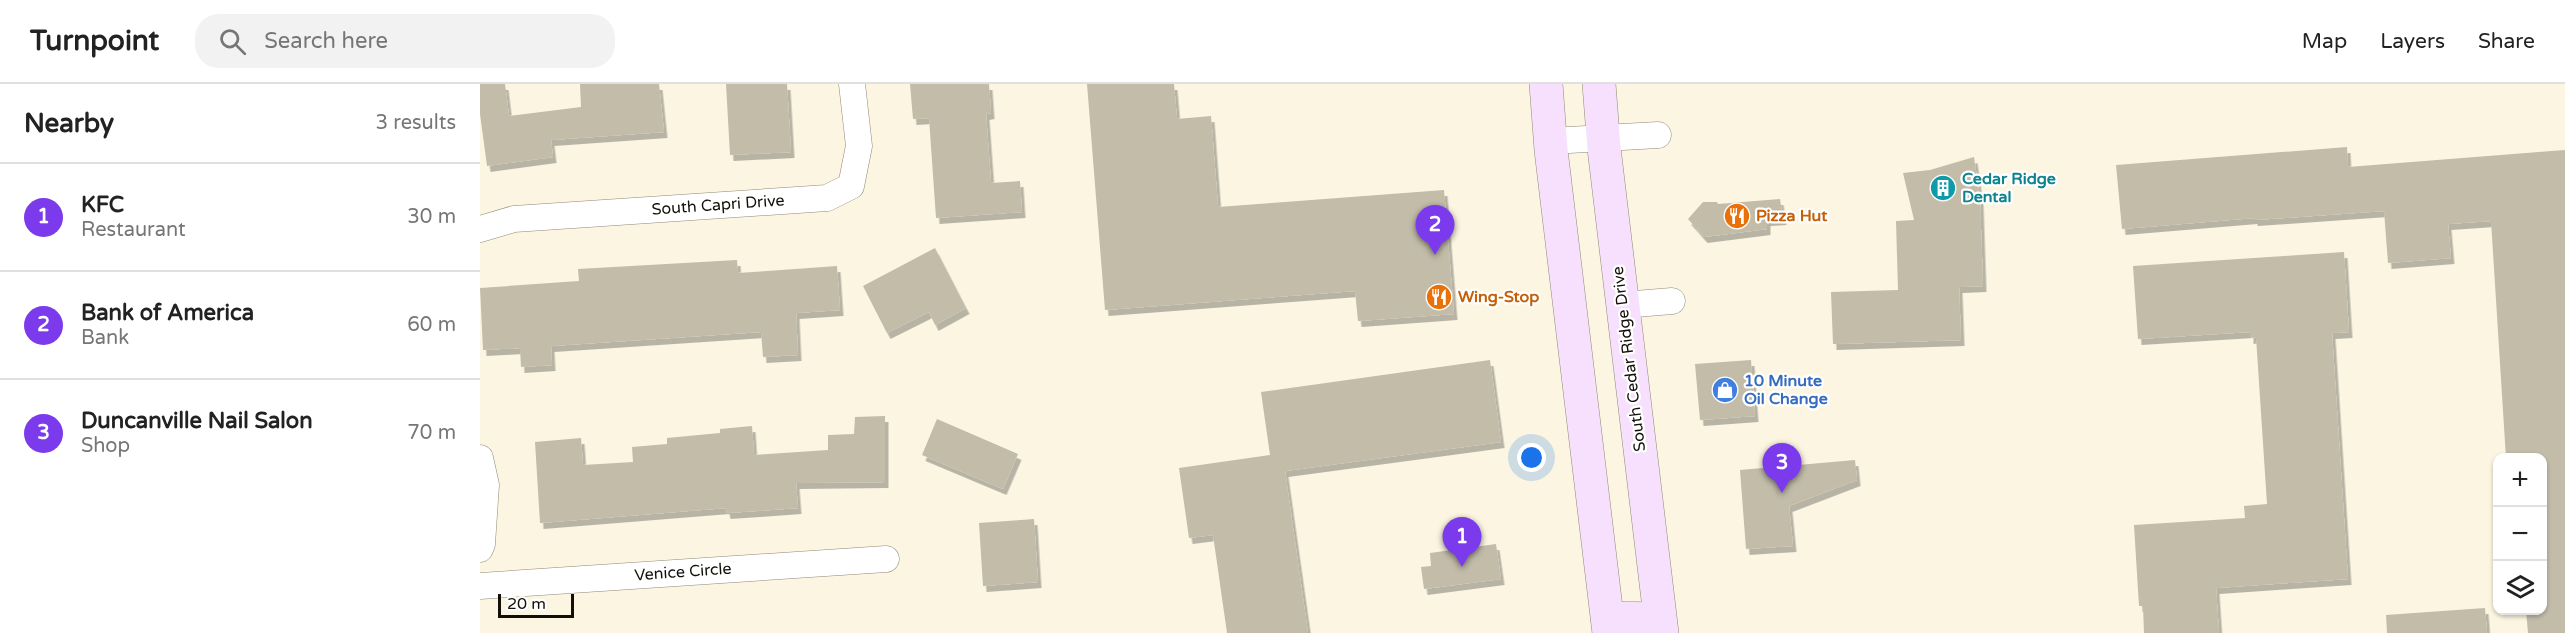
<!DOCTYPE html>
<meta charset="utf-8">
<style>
body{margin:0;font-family:"Varela Round",sans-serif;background:#f2f2f2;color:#222}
.controls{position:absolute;right:18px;bottom:18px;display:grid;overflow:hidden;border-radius:12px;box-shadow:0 2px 4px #0004}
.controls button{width:54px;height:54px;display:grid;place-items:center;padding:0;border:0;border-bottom:2px solid #e0e0e0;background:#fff;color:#222;font:30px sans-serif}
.scale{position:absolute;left:18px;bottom:15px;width:76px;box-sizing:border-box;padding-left:6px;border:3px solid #110f08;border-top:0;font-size:16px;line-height:21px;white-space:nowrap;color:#110f08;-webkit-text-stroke:4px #fff;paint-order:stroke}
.you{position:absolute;left:1052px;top:374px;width:21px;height:21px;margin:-15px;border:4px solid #fff;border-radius:50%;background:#1a73e8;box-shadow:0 0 0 9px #1a73e833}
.badge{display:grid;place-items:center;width:39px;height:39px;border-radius:50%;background:#7c3aed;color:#fff;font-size:20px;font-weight:700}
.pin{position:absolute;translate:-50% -50px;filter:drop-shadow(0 2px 3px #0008)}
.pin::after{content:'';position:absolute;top:32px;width:21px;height:18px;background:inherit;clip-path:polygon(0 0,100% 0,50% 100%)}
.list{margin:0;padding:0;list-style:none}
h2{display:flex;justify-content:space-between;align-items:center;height:78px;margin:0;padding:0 24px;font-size:26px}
h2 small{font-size:20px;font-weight:400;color:#767676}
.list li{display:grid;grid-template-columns:39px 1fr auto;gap:18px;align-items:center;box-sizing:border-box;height:108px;padding:0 24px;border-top:2px solid #e0e0e0}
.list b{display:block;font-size:22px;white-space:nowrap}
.list p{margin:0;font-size:20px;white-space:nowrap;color:#767676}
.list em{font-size:20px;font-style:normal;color:#767676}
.icon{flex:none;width:33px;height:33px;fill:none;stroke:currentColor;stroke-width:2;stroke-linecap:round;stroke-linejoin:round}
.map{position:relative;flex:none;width:2085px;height:549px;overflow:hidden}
header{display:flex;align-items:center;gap:36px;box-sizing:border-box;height:84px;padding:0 30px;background:#fff;border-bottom:2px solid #e0e0e0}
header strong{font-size:28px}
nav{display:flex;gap:33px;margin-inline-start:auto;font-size:21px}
.search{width:420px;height:54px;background:#f2f2f2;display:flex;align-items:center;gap:15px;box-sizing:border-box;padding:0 21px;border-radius:24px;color:#767676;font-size:22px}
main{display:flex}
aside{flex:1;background:#fff}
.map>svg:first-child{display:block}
</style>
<header>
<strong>Turnpoint</strong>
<div class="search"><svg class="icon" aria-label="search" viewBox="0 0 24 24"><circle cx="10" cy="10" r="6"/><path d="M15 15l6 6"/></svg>Search here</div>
<nav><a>Map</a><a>Layers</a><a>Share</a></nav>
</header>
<main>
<aside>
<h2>Nearby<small>3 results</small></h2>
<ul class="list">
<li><span class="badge">1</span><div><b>KFC</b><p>Restaurant</p></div><em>30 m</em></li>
<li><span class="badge">2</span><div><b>Bank of America</b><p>Bank</p></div><em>60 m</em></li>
<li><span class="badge">3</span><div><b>Duncanville Nail Salon</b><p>Shop</p></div><em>70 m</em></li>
</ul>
</aside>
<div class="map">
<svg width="2085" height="549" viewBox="0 0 2085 549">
<defs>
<filter id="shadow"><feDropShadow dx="3.5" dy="6" stdDeviation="0" flood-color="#0004"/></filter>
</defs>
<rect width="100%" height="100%" fill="#fbf5e1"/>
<path fill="#c2bca9" filter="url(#shadow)" d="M 0,0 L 25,0 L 29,32 L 101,23 L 100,0 L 179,0 L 184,48 L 71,56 L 73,73 L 7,82 L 0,30 Z
M 246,0 L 307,0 L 311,68 L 250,71 Z
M 430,0 L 509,0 L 511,29 L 506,30 L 511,99 L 540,97 L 542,128 L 456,134 L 449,34 L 433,35 Z
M 607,0 L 694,0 L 697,35 L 731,32 L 738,123 L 964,106 L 974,230 L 878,237 L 875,207 L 625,226 Z
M 1867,63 L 1868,83 L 2085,66 L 2085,549 L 2048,549 L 2046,526 L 2062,526 L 2062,374 L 2026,374 L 2011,137 L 1968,140 L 1971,174 L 1908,179 L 1904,127 L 1774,136 L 1774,134 L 1642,145 L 1636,81 Z
M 1494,73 L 1500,115 L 1503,202 L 1479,203 L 1481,256 L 1353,260 L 1351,208 L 1418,206 L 1416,137 L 1434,136 L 1423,89 L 1450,86 Z
M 1300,115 L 1303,135 L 1287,136 L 1287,145 L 1224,153 L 1208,135 L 1223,118 L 1237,118 L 1238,120 Z
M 455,164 L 486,224 L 455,241 L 449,228 L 407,249 L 383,202 Z
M 1864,168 L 1869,248 L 1852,249 L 1868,495 L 1736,504 L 1739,549 L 1664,549 L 1663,522 L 1659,522 L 1654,441 L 1765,434 L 1764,422 L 1787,420 L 1776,253 L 1770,254 L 1770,248 L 1658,255 L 1653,182 Z
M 257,176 L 258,189 L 357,182 L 360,226 L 316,229 L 318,271 L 283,273 L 281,248 L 71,262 L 72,281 L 41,283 L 40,264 L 3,266 L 0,204 L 99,197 L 98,185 Z
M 1010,276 L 1021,358 L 805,387 L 828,549 L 747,549 L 733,451 L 709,454 L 699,384 L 790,371 L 781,308 Z
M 1271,276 L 1275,332 L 1220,336 L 1215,280 Z
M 405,332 L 405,398 L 316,399 L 318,424 L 247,429 L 246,424 L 60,439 L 55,358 L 101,354 L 103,381 L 153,378 L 152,363 L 187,360 L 187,354 L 240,349 L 240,345 L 272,342 L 274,371 L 348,366 L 348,351 L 374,350 L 375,333 Z
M 457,335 L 538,370 L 523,405 L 442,371 Z
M 1375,376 L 1377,396 L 1309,422 L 1313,462 L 1266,465 L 1260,386 Z
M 554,435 L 558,498 L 503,502 L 499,439 Z
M 1016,460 L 1021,495 L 944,505 L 941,483 L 951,482 L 950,469 Z
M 2005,524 L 2007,549 L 1907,549 L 1906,531 Z"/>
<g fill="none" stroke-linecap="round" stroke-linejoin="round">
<g stroke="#8f8977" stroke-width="27">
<path id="street" d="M 1071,57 L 1178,51
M 0,145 L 34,135 L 347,114 L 371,102 L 379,62 L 372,0
M 1143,221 L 1192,217
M 0,374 L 6,401 L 2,460 L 0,465
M 0,502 L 406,475"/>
</g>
<g stroke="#8f8977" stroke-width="34">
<path id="secondary" d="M 1066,0 L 1071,66 L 1129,549
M 1119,0 L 1124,64 L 1182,549
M 1127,534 L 1180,535"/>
</g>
<use href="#street" stroke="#fff" stroke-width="26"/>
<use href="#secondary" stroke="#f6e0fd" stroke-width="33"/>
</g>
<defs>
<g id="building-disc" transform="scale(1.35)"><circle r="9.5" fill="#0f9aa8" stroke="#fff"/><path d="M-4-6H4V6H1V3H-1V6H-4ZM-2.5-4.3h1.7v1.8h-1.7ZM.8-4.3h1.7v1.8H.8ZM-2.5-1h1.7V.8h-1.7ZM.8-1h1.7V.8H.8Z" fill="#fff"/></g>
<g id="restaurant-disc" transform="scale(1.35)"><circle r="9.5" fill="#e8710a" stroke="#fff"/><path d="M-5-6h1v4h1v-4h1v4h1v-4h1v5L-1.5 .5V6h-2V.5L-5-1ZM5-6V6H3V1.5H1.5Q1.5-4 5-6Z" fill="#fff"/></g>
<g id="shop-disc" transform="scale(1.35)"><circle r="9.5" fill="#3f7fe0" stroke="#fff"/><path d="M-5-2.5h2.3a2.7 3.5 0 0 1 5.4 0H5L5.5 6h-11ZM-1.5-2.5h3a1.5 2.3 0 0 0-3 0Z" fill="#fff"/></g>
</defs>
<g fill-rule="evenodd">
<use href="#building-disc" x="1463" y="104"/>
<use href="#restaurant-disc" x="1257" y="132"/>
<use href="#restaurant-disc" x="959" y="213"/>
<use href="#shop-disc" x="1245" y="306"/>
</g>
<g text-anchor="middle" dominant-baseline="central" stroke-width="4.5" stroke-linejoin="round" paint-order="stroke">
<g font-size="16" font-weight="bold" fill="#0d838f" stroke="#fff" text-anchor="start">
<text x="1482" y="95">Cedar Ridge<tspan x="1482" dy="18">Dental</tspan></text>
</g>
<g font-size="16" fill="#110f08" stroke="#fff">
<text transform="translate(238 121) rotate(-4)">South Capri Drive</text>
<text transform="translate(1149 275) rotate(-97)">South Cedar Ridge Drive</text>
<text transform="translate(203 488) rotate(-4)">Venice Circle</text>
</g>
<g font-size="16" font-weight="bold" fill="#c56008" stroke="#fff" text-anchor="start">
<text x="1276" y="132">Pizza Hut</text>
<text x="978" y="213">Wing-Stop</text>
</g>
<g font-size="16" font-weight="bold" fill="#366cbe" stroke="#fff" text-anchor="start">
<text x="1264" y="297">10 Minute<tspan x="1264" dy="18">Oil Change</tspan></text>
</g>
</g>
</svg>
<div class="controls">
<button>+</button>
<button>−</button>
<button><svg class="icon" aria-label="layers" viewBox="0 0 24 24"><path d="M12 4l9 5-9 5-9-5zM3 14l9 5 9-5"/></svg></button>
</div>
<div class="scale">20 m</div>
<div class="you"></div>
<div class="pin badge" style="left:982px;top:483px">1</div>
<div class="pin badge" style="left:955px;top:171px">2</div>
<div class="pin badge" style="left:1302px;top:409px">3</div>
</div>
</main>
